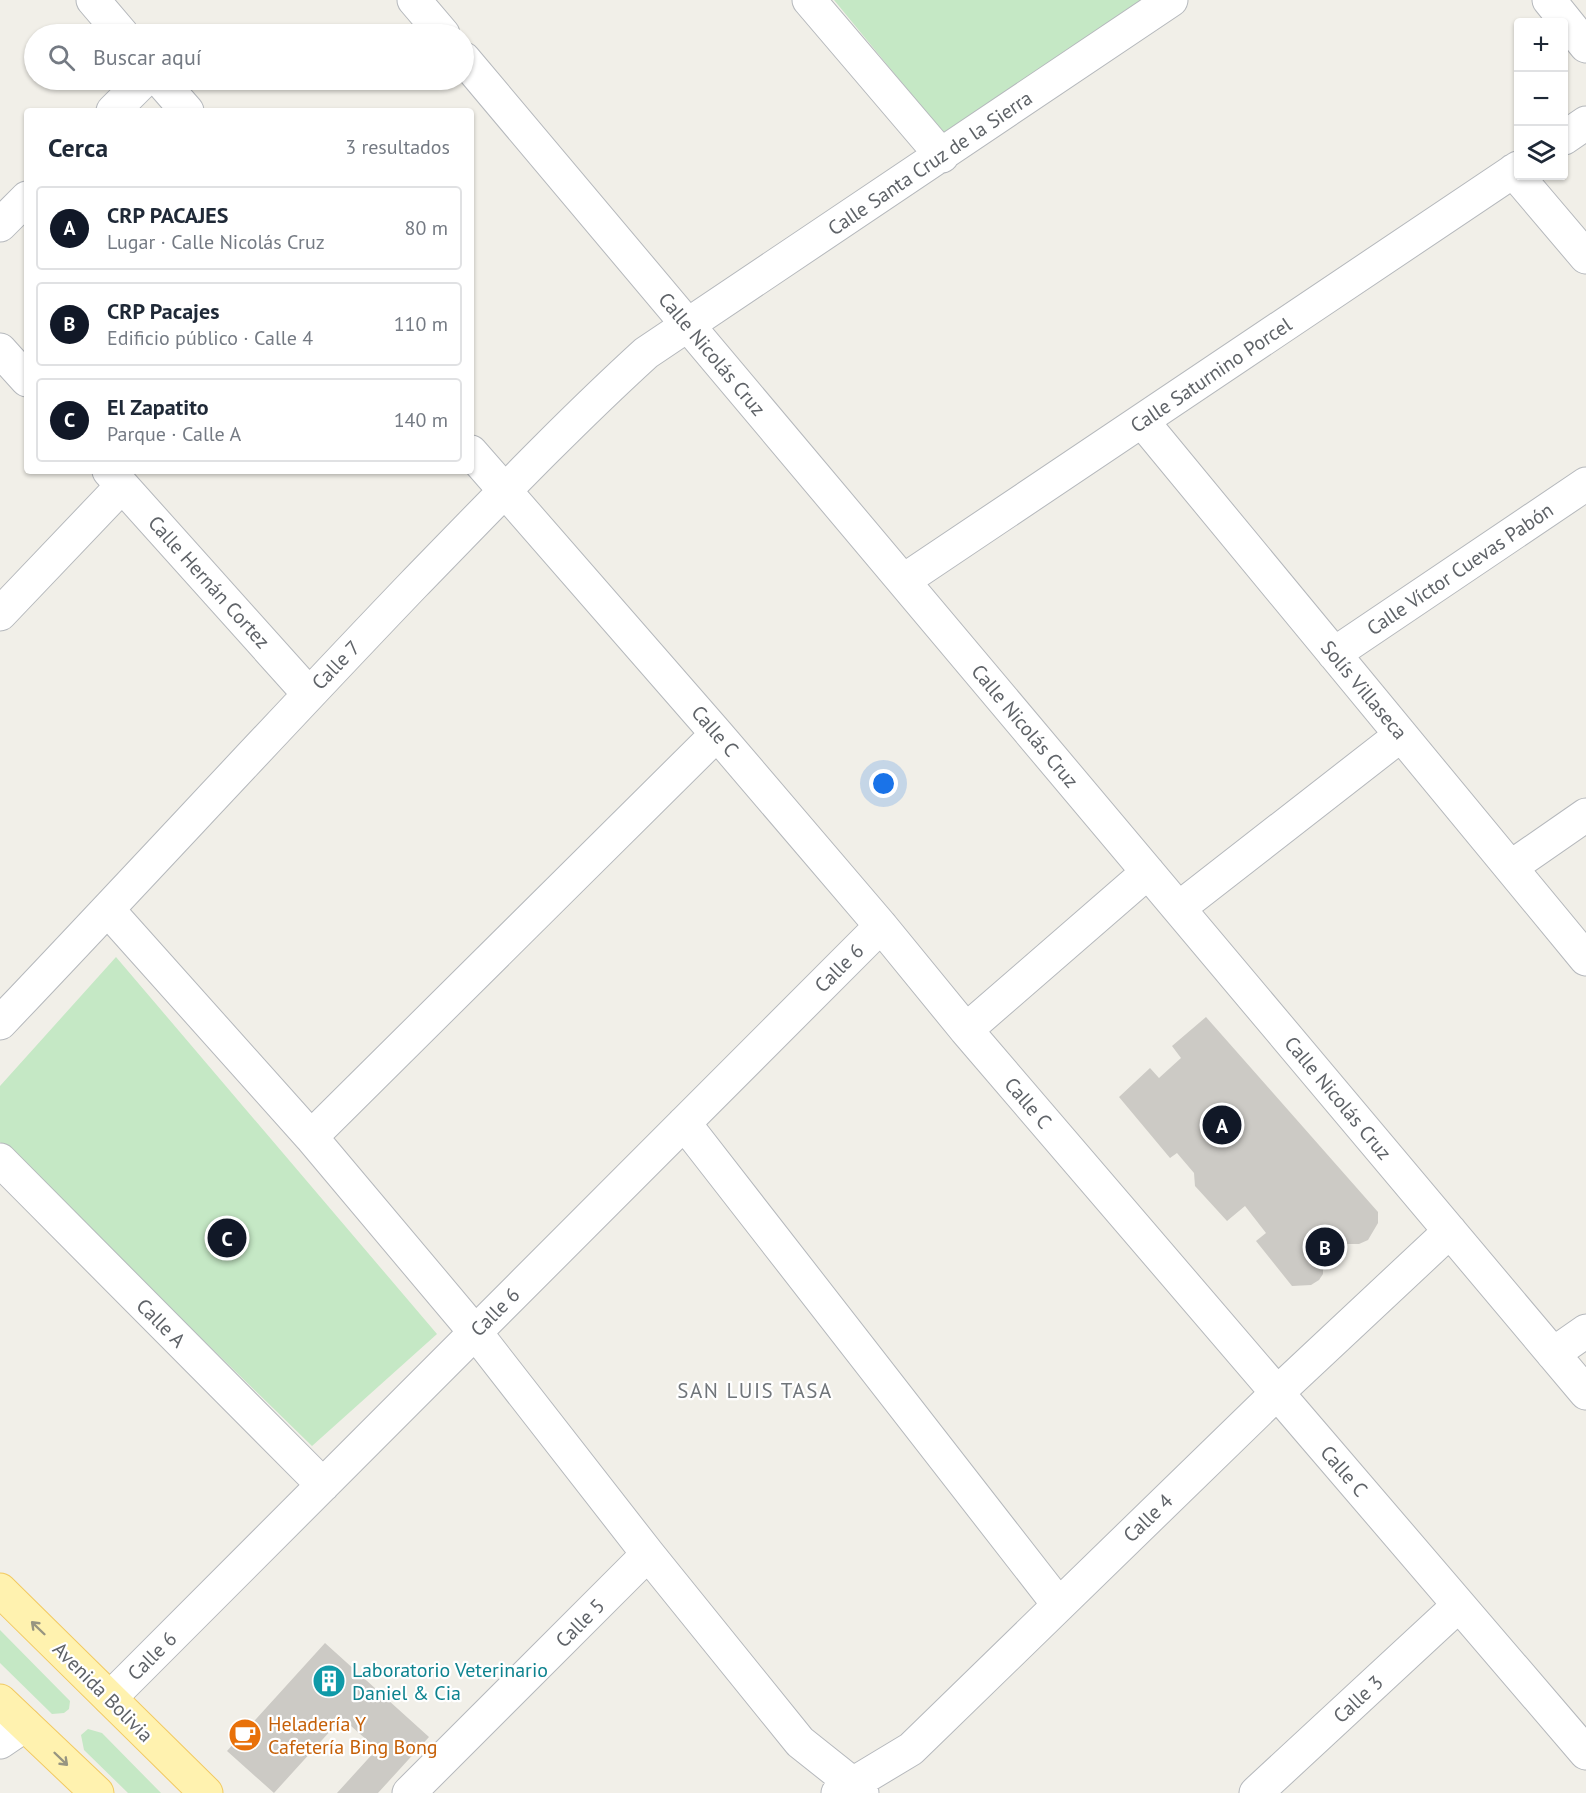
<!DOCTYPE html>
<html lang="es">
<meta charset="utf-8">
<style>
body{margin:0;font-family:"PT Sans",sans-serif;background:#f6f6f7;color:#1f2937}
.controls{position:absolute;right:18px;top:18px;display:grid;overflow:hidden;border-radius:6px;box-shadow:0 2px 4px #0004}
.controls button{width:54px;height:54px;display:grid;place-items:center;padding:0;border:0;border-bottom:2px solid #e0e1e3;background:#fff;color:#1f2937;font:30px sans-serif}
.you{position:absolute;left:884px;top:784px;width:21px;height:21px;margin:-15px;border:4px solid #fff;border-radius:50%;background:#1a73e8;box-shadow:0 0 0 9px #1a73e833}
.badge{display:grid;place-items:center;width:39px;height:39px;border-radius:50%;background:#111827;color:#fff;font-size:20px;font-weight:700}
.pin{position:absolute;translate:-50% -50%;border:3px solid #fff;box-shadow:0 2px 6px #0006}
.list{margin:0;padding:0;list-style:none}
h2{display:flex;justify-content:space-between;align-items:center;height:78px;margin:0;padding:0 24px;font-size:26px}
h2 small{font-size:20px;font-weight:400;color:#747a83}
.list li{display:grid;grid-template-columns:39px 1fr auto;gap:18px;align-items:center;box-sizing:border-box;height:84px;margin:0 12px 12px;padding:0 12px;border:2px solid #e0e1e3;border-radius:6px}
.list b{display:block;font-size:22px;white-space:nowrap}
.list p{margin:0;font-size:20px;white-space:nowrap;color:#747a83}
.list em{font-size:20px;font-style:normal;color:#747a83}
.icon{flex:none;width:33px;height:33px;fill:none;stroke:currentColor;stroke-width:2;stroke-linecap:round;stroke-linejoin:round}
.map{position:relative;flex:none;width:1586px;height:1793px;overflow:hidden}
.search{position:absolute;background:#fff;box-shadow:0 2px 4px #0004;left:24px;top:24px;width:450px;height:66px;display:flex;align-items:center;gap:15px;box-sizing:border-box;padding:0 21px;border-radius:33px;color:#747a83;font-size:22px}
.panel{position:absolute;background:#fff;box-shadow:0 2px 4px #0004;left:24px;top:108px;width:450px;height:366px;border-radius:6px}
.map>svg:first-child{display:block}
</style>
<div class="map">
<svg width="1586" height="1793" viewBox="0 0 1586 1793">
<rect width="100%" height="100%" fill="#f1efe8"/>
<path fill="#c5e8c5" d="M 834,0 L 1147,0 L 948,139 Z
M 116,957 L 437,1334 L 312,1446 L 0,1142 L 0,1086 Z
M 0,1630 L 70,1701 L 69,1709 L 64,1713 L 52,1714 L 0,1663 Z
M 88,1729 L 102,1733 L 161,1793 L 128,1793 L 84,1750 L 81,1735 Z"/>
<path fill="#cccac5" d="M 1206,1017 L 1378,1212 L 1378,1223 L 1368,1240 L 1359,1244 L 1347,1244 L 1341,1237 L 1316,1258 L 1323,1266 L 1323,1274 L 1319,1280 L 1311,1285 L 1292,1286 L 1256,1241 L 1266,1233 L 1245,1206 L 1227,1221 L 1195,1186 L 1194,1173 L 1177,1153 L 1170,1158 L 1119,1097 L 1150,1068 L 1159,1078 L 1181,1058 L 1172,1046 Z
M 325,1643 L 429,1737 L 378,1793 L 337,1793 L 377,1749 L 342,1718 L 274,1793 L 227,1751 Z"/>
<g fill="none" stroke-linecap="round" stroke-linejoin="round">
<g stroke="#b5b8bc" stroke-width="35">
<path id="minor" d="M 93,0 L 122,34
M 414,0 L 443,34
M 809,0 L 942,156
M 1549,0 L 1586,46
M 464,59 L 1586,1393
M 160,80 L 187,111
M 113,111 L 144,80
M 1564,138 L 1586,123
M 1513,171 L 1586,257
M 0,225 L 27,198
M 0,350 L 27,380
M 1142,421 L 1586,959
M 471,452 L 717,734 L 881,926 L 966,1030 L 1586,1753
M 109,471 L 309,694
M 903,581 L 1518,168
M 0,614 L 122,486
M 1334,654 L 1586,484
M 1511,867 L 1586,815
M 1179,908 L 1401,735
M 108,910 L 311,1137 L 475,1332 L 648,1554 L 800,1742 L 854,1785 L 862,1793
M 0,1023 C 139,877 275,729 414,584 C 490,506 565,427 646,353 L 1171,0
M 966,1030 L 1148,872
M 684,1123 L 1059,1605
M 311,1137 L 717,734
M 0,1160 L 323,1485
M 1553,1354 L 1586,1331
M 110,1698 L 881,926
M 0,1742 L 25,1725
M 409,1793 L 648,1554
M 838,1793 L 911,1749 L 1277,1393 L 1450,1231
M 1256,1793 L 1459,1605"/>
</g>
<g stroke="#f2c960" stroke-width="35">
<path id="primary" d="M 0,1590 L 206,1793
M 0,1701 L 97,1793"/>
</g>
<use href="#minor" stroke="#fff" stroke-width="33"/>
<use href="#primary" stroke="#fff2af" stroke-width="33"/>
</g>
<defs><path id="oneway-shaft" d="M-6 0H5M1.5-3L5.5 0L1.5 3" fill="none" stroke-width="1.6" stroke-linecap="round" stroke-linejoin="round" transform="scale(1.5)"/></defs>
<g stroke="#979581">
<use href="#oneway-shaft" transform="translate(38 1628) rotate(-136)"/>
<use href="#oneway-shaft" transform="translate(61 1759) rotate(44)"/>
</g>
<defs>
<g id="building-disc" transform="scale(1.725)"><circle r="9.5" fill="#0f9aa8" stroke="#fff"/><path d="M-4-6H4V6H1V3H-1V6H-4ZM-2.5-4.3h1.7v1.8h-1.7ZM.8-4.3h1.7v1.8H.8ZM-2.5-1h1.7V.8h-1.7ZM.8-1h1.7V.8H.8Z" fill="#fff"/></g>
<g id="cafe-disc" transform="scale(1.725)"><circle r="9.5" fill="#e8710a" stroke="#fff"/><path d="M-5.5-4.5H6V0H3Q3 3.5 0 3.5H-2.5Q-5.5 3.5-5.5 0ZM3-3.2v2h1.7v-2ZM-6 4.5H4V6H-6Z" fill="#fff"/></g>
</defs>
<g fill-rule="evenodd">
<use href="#building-disc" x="329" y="1681"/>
<use href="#cafe-disc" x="245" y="1735"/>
</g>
<g text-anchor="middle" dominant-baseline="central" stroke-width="4.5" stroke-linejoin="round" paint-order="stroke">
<g font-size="20" fill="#5f6368" stroke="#fff">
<text transform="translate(930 163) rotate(-34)">Calle Santa Cruz de la Sierra</text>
<text transform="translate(712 354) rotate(50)">Calle Nicolás Cruz</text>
<text transform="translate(1211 375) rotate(-34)">Calle Saturnino Porcel</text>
<text transform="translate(1460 569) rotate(-34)">Calle Víctor Cuevas Pabón</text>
<text transform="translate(209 582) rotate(48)">Calle Hernán Cortez</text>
<text transform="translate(336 665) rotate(-46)">Calle 7</text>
<text transform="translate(1364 690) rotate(50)">Solís Villaseca</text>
<text transform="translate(1025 726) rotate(50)">Calle Nicolás Cruz</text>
<text transform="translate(715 731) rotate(49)">Calle C</text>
<text transform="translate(839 968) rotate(-45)">Calle 6</text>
<text transform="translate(1338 1098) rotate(50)">Calle Nicolás Cruz</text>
<text transform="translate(1028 1103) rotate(49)">Calle C</text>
<text transform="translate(495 1312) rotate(-45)">Calle 6</text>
<text transform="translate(161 1323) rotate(45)">Calle A</text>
<text transform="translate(1344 1471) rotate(49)">Calle C</text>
<text transform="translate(1148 1518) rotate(-44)">Calle 4</text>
<text transform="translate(580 1623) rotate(-45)">Calle 5</text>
<text transform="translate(152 1656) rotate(-45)">Calle 6</text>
<text transform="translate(103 1692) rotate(45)">Avenida Bolivia</text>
<text transform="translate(1358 1699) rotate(-43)">Calle 3</text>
</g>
<g font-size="20" fill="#0d838f" stroke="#fff" text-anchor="start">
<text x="352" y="1670">Laboratorio Veterinario<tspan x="352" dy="23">Daniel &amp; Cia</tspan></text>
</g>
<g font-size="20" fill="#c56008" stroke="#fff" text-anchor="start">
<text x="268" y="1724">Heladería Y<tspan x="268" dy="23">Cafetería Bing Bong</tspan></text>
</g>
<g font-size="21" letter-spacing="1.5" fill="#70757a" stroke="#fff">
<text x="755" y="1390">SAN LUIS TASA</text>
</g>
</g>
</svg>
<div class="controls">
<button>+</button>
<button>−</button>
<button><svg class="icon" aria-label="layers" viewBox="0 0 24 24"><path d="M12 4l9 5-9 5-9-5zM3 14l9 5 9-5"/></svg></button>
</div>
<div class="you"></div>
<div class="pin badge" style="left:1222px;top:1125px">A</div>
<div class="pin badge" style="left:1325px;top:1247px">B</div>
<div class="pin badge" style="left:227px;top:1238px">C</div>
<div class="search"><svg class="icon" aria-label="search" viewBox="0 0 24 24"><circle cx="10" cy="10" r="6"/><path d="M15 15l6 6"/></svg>Buscar aquí</div>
<section class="panel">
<h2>Cerca<small>3 resultados</small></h2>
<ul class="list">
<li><span class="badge">A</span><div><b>CRP PACAJES</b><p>Lugar · Calle Nicolás Cruz</p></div><em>80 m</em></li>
<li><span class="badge">B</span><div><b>CRP Pacajes</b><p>Edificio público · Calle 4</p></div><em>110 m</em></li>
<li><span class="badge">C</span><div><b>El Zapatito</b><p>Parque · Calle A</p></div><em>140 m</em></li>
</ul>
</section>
</div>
